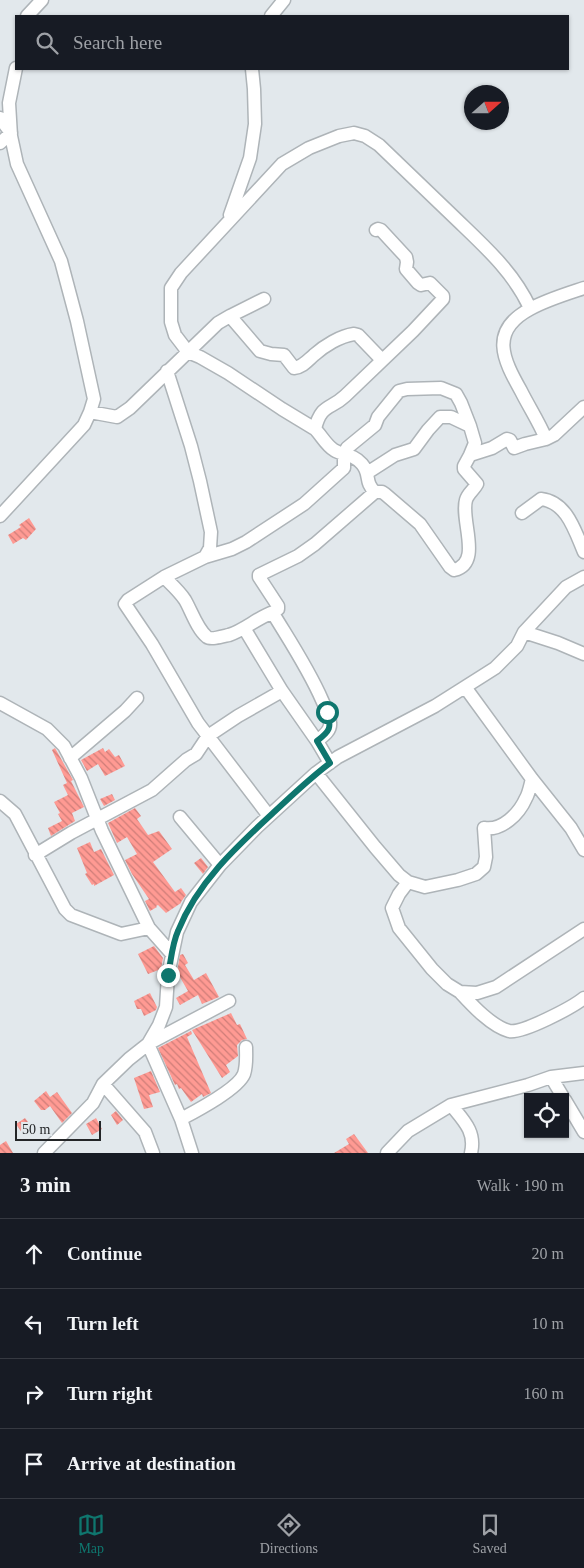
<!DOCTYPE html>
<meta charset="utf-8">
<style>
body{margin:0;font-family:"Times New Roman",serif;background:#20242c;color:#f1f3f6}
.controls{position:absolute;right:15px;bottom:15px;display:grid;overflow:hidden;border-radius:0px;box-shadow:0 1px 4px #0004}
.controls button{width:45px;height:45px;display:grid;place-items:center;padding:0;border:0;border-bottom:1px solid #363941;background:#171b24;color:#f1f3f6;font:25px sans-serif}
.compass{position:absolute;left:464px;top:85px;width:45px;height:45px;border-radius:50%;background:#171b24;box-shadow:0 1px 4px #0004;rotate:69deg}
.scale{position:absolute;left:15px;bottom:12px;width:86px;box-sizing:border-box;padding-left:5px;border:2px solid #242628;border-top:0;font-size:14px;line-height:18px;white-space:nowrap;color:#242628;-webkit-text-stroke:4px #e2e8ec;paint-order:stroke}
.stop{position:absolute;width:15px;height:15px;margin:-11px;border:4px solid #0f766e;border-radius:50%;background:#fff}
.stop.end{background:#0f766e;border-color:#fff;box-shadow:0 1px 5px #0008}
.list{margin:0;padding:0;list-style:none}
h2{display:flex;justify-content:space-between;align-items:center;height:65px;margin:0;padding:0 20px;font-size:21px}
h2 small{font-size:16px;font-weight:400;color:#9ea1a6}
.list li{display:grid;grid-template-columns:32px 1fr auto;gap:15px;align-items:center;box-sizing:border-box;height:70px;padding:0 20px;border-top:1px solid #363941}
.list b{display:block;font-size:19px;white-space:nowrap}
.list em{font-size:16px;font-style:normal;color:#9ea1a6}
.icon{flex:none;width:28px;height:28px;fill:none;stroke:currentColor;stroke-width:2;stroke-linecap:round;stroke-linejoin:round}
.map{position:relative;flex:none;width:584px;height:1153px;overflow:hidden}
.search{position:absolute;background:#171b24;box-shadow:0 1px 4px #0004;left:15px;right:15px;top:15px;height:55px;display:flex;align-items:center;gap:12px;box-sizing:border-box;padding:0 18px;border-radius:0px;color:#9ea1a6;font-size:19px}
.sheet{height:345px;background:#171b24}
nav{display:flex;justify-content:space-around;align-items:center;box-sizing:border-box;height:70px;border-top:1px solid #363941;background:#171b24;font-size:14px;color:#9ea1a6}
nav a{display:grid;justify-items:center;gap:2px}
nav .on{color:#0f766e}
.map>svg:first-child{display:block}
</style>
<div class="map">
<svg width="584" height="1153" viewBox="0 0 584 1153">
<defs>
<pattern id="building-back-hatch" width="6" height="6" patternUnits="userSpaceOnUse" patternTransform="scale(1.25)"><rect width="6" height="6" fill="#ff9a93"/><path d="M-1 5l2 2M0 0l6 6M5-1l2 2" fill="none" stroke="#ce7d78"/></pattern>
</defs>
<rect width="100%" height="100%" fill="#e2e8ec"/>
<path fill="url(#building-back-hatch)" d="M 29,518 L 36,529 L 26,540 L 23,538 L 13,544 L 8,535 L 21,527 L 19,525 Z
M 55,748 L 73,780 L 67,783 L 52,750 Z
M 103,748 L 105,752 L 109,749 L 115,757 L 119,755 L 125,766 L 105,776 L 98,764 L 87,771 L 81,760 Z
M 71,781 L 84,807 L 72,813 L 75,821 L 51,836 L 48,828 L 62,821 L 58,814 L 60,813 L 54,802 L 68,795 L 63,785 Z
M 112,794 L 115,800 L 104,806 L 100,799 Z
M 135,808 L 141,816 L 137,819 L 148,835 L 159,831 L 172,849 L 153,862 L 175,892 L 181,888 L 186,895 L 181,902 L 181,903 L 166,913 L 158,905 L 156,906 L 157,907 L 150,911 L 145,901 L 149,899 L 132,874 L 125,860 L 137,854 L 127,837 L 117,843 L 108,823 Z
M 90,842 L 94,852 L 101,849 L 114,875 L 94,886 L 94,884 L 92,885 L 85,874 L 87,873 L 77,848 Z
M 201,858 L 208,867 L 203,874 L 194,863 Z
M 154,946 L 163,958 L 161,969 L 148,974 L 138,954 Z
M 183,954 L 188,963 L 185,965 L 194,980 L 206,973 L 219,997 L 202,1004 L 198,995 L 180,1005 L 176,998 L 188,991 L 177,972 L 180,955 Z
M 150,993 L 157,1007 L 156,1010 L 144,1016 L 141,1009 L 137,1009 L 134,1001 Z
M 231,1013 L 237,1025 L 240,1024 L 247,1039 L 242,1040 L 237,1045 L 238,1056 L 226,1065 L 230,1072 L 222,1078 L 192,1030 Z
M 191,1031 L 192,1034 L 187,1037 L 211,1093 L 203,1097 L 202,1094 L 191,1102 L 181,1088 L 179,1089 L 177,1084 L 175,1085 L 158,1048 Z
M 151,1071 L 160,1092 L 149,1095 L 153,1107 L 144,1109 L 134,1078 Z
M 46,1091 L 50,1097 L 57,1092 L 72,1113 L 62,1123 L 50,1106 L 45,1110 L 41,1110 L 34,1101 Z
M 116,1111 L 123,1120 L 117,1125 L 111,1115 Z
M 25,1118 L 31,1126 L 22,1133 L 16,1124 Z
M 96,1118 L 102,1129 L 92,1135 L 86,1124 Z
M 354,1134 L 368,1153 L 334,1153 L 349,1144 L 346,1139 Z
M 6,1141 L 13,1153 L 0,1153 L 0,1145 Z"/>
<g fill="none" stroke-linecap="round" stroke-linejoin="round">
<g stroke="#aeb4b8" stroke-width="15">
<path id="minor" d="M 27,16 L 42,0
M 271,16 L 284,0
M 0,118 L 11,133 L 0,143
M 230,215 L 250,158 L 255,124 L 254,89 L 252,69
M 230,316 L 264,299
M 167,371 L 191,446 L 200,481 L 211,532 L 210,548 L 205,557 L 164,577 L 128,600 L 125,604 L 152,644 L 198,723 L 269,816
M 90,412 L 117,417 L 130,408 L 218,323 L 230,316 L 260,351 L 271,354 L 284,355 L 294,368 C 303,367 308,360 314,355 C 324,346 340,336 354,334 L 358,335 L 382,360
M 315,429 L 282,409 L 228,373 L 200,357 L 188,352 L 175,335 L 171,322 L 171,288 L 181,273 L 282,164 L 309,148 L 339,136 L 354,133 L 365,136 L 379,145 C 404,169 429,193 454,217 C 483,245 513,271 530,308
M 546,439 C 539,422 529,407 521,391 C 503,359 489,331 530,309 C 546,300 566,294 584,288
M 470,455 L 492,448 L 507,439 L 510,440 L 514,448 L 525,444 L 546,439 L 554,435 L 584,407
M 367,473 L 395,455 L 414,449 L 428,430 L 440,417 L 451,417 L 470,426
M 522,513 L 541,499 C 567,502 575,531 584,552
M 0,516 L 84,425 L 90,412 L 94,399 L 77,321 L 61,261 L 17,164 L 11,136 L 9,103 L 16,68
M 205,557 L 232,549 L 246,542 L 304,504 L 344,468 L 344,453 L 347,448 L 375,425 L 378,417 L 399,391 L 407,389 L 441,388 L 456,394 L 461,403 L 470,426 L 475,443 L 470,455 L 464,466 L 464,469 L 477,484 C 474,490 468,493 466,500 C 460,520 483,563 454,570 L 450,567 L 420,524 L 385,494 L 382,492 L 375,492 C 364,482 371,474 362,464 C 352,453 343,456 334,450 C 326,445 321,435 315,429 C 321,404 330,410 345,396 L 413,331 L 443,299 L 443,296 L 430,283 L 421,285 L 418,283 L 406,269 L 407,262 L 406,257 L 381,230 L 378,229 L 376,230
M 164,577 C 171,584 179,591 185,600 C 191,610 197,629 207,637 C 211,640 224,636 229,635 C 245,630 258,617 274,612
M 244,628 L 282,691 L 317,741
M 524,632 L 566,587 L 584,577
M 465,687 L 532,779 L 571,828 L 584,850
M 0,703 L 47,729 L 64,746 L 81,778 L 102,831 L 149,928 L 172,954
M 70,758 L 125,711 L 137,698
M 330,763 L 317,741 C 323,736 331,731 330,723 C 330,715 325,707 322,700 C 309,670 291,643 274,615 L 274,612 L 278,609 L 278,606 L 259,577 L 259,575 L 298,556 L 315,544 L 375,492
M 316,773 L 375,847 L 399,875 L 408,882 L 425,887 L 458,880 L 476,874 L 484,867 L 486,857 L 484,828 C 502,831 519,814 526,798 C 529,793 530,786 532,779
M 0,801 L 15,814 L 65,909 L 71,915 L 121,934 L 149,928
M 180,817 L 220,865
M 35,855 L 71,833 L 152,790 L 186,760 L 196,754 L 208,736 L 238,716 L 282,691
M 408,882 L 399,894 L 392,908 L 399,928 L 432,969 L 447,984 L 460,992 L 477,993 L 496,987 L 584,929
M 460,992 C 472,1005 491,1026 509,1031 C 522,1034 573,1007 584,998
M 551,1077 L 563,1097
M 103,1084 L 145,1132 L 153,1153
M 565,1100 L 584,1132
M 451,1105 C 464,1121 476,1132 471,1153
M 181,1119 C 196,1111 238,1089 244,1074 C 247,1065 246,1056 246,1047
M 44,1153 L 93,1103 L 103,1084 L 129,1059 L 148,1044 L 159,1025 L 166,1007 L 168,975 L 177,932 L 191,902 L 220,865 L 257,827 L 316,773 L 338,757 L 435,706 L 484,675 L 495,668 L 517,646 L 524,632 L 558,643 L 584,654
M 192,1153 L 181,1119 L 148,1044 L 229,1001
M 387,1153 L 408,1131 L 451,1105 L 528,1085 L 551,1077 L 584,1073"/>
</g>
<use href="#minor" stroke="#fff" stroke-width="12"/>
</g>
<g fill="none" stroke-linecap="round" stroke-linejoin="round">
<path stroke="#0f766e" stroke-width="6" d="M 168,975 C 171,961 172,944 178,931 C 197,883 236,847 273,813 C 291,796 310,778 330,763 L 317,741 C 330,731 332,728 327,712"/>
</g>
</svg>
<div class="controls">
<button><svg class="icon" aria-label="locate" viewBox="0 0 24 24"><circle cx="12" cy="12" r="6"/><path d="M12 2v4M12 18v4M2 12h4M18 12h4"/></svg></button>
</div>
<svg class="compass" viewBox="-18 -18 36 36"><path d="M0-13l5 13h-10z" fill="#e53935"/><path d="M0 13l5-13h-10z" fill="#9ea1a6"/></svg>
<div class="scale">50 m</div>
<div class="stop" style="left:327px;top:712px"></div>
<div class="stop end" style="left:168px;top:975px"></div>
<div class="search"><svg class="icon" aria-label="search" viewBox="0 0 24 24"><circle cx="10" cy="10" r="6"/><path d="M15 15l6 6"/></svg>Search here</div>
</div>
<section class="sheet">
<h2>3 min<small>Walk · 190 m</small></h2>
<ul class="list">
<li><svg class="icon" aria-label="ahead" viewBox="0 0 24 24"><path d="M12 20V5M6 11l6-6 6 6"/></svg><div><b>Continue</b></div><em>20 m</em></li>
<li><svg class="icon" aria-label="left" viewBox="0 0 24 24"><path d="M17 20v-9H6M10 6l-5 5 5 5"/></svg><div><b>Turn left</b></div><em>10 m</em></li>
<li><svg class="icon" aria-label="right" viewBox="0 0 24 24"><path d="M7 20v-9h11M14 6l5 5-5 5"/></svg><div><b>Turn right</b></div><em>160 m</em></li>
<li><svg class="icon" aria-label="arrive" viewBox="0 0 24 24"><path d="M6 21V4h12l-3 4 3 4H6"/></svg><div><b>Arrive at destination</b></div></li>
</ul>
</section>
<nav>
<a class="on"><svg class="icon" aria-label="map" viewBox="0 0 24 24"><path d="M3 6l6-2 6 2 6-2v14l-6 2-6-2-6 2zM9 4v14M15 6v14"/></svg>Map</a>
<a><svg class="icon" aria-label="directions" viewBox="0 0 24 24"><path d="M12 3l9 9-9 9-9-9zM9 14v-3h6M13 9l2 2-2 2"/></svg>Directions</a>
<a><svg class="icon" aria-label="saved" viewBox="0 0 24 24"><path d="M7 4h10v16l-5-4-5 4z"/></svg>Saved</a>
</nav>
